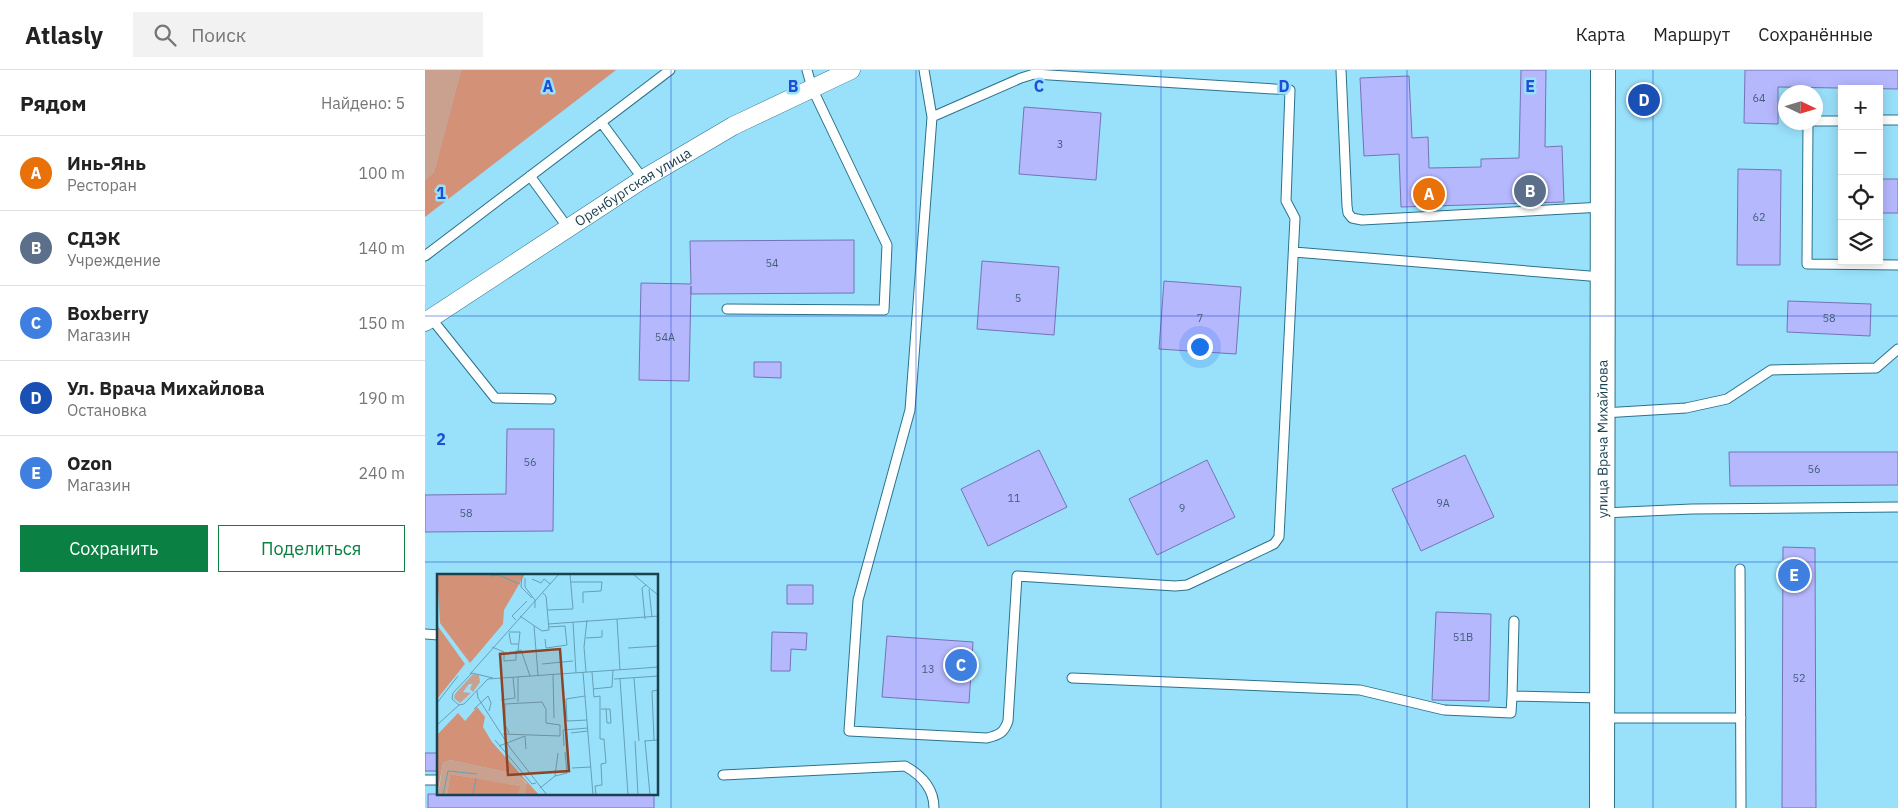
<!DOCTYPE html>
<html lang="ru">
<meta charset="utf-8">
<style>
body{margin:0;font-family:"IBM Plex Sans",sans-serif;background:#f2f2f2;color:#222}
.controls{position:absolute;right:15px;top:15px;display:grid;overflow:hidden;border-radius:0px;box-shadow:0 2px 12px #0003}
.controls button{width:45px;height:45px;display:grid;place-items:center;padding:0;border:0;border-bottom:1px solid #e0e0e0;background:#fff;color:#222;font:25px sans-serif}
.compass{position:absolute;left:1353px;top:15px;width:45px;height:45px;border-radius:50%;background:#fff;box-shadow:0 2px 12px #0003;rotate:94deg}
.you{position:absolute;left:774px;top:276px;width:18px;height:18px;margin:-12px;border:4px solid #fff;border-radius:50%;background:#1a73e8;box-shadow:0 0 0 8px #1a73e833}
.badge{display:grid;place-items:center;width:32px;height:32px;border-radius:50%;background:#0b8043;color:#fff;font-size:16px;font-weight:700}
.pin{position:absolute;translate:-50% -50%;border:2px solid #fff;box-shadow:0 1px 5px #0006}
.list{margin:0;padding:0;list-style:none}
h2{display:flex;justify-content:space-between;align-items:center;height:65px;margin:0;padding:0 20px;font-size:21px}
h2 small{font-size:16px;font-weight:400;color:#767676}
.list li{display:grid;grid-template-columns:32px 1fr auto;gap:15px;align-items:center;box-sizing:border-box;height:75px;padding:0 20px;border-top:1px solid #e0e0e0}
.list b{display:block;font-size:19px;white-space:nowrap}
.list p{margin:0;font-size:16px;white-space:nowrap;color:#767676}
.list em{font-size:16px;font-style:normal;color:#767676}
.actions{display:flex;gap:10px;padding:15px 20px}
.actions a{flex:1;padding:11px 0;border:1px solid #0b8043;border-radius:0px;text-align:center;font-size:18px;color:#0b8043}
.actions .main{background:#0b8043;color:#fff}
.icon{flex:none;width:28px;height:28px;fill:none;stroke:currentColor;stroke-width:2;stroke-linecap:round;stroke-linejoin:round}
.map{position:relative;flex:none;width:1473px;height:738px;overflow:hidden}
header{display:flex;align-items:center;gap:30px;box-sizing:border-box;height:70px;padding:0 25px;background:#fff;border-bottom:1px solid #e0e0e0}
header strong{font-size:24px}
nav{display:flex;gap:28px;margin-inline-start:auto;font-size:18px}
.search{width:350px;height:45px;background:#f2f2f2;display:flex;align-items:center;gap:12px;box-sizing:border-box;padding:0 18px;border-radius:0px;color:#767676;font-size:19px}
main{display:flex}
aside{flex:1;background:#fff}
.map>svg:first-child{display:block}
</style>
<header>
<strong>Atlasly</strong>
<div class="search"><svg class="icon" aria-label="search" viewBox="0 0 24 24"><circle cx="10" cy="10" r="6"/><path d="M15 15l6 6"/></svg>Поиск</div>
<nav><a>Карта</a><a>Маршрут</a><a>Сохранённые</a></nav>
</header>
<main>
<aside>
<h2>Рядом<small>Найдено: 5</small></h2>
<ul class="list">
<li><span class="badge" style="background:#e8710a">A</span><div><b>Инь-Янь</b><p>Ресторан</p></div><em>100 m</em></li>
<li><span class="badge" style="background:#5c6f8a">B</span><div><b>СДЭК</b><p>Учреждение</p></div><em>140 m</em></li>
<li><span class="badge" style="background:#3f7fe0">C</span><div><b>Boxberry</b><p>Магазин</p></div><em>150 m</em></li>
<li><span class="badge" style="background:#1a4fb4">D</span><div><b>Ул. Врача Михайлова</b><p>Остановка</p></div><em>190 m</em></li>
<li><span class="badge" style="background:#3f7fe0">E</span><div><b>Ozon</b><p>Магазин</p></div><em>240 m</em></li>
</ul>
<div class="actions"><a class="main">Сохранить</a><a>Поделиться</a></div>
</aside>
<div class="map">
<svg width="1473" height="738" viewBox="0 0 1473 738">
<rect width="100%" height="100%" fill="#99e0fa"/>
<path fill="#caa08e" d="M 0,0 L 36,0 L 9,102 L 0,110 Z"/>
<path fill="#d39277" d="M 36,0 L 191,0 L 0,147 L 0,110 L 9,102 Z"/>
<path fill="#b6b8fe" stroke="#7474b5" d="M 1096,0 L 1121,0 L 1120,77 L 1137,76 L 1139,132 L 976,137 L 974,84 L 939,86 L 935,8 L 984,6 L 987,68 L 1003,67 L 1004,98 L 1056,97 L 1056,89 L 1094,88 Z
M 1320,0 L 1473,0 L 1473,19 L 1353,17 L 1353,54 L 1319,53 Z
M 599,37 L 676,43 L 671,110 L 594,104 Z
M 1313,99 L 1356,100 L 1355,195 L 1312,195 Z
M 1454,109 L 1473,109 L 1473,143 L 1454,143 Z
M 429,170 L 429,223 L 266,224 L 266,216 L 264,311 L 214,310 L 216,213 L 266,214 L 265,171 Z
M 557,191 L 634,197 L 629,265 L 552,259 Z
M 739,211 L 816,217 L 811,284 L 734,279 Z
M 1363,231 L 1446,234 L 1445,266 L 1362,262 Z
M 329,292 L 356,292 L 356,308 L 329,307 Z
M 82,359 L 129,359 L 128,461 L 0,462 L 0,425 L 81,424 Z
M 614,380 L 642,437 L 563,476 L 536,419 Z
M 1304,382 L 1473,382 L 1473,415 L 1305,416 Z
M 1040,385 L 1069,447 L 996,481 L 967,419 Z
M 782,390 L 810,447 L 732,485 L 704,429 Z
M 1358,477 L 1390,478 L 1391,738 L 1357,738 Z
M 362,515 L 388,515 L 388,534 L 362,534 Z
M 1011,542 L 1066,544 L 1064,631 L 1007,630 Z
M 347,562 L 382,563 L 381,580 L 366,579 L 365,601 L 346,601 Z
M 462,566 L 548,572 L 544,633 L 457,627 Z
M 0,683 L 14,683 L 14,701 L 0,701 Z
M 3,724 L 229,724 L 229,738 L 3,738 Z"/>
<g fill="none" stroke-linecap="round" stroke-linejoin="round">
<g stroke="#2b738b" stroke-width="11">
<path id="lane" d="M 499,0 L 507,47 L 485,340 L 433,530 L 424,661 L 562,668 C 574,665 579,663 583,651 L 592,506 L 750,516 L 762,515 L 849,474 L 854,467 L 870,148 L 861,131 L 865,20 L 609,4 L 596,8 L 507,47
M 916,0 L 922,136 L 923,143 L 927,148 L 937,150 L 1178,137
M 1454,50 L 1473,50
M 1390,51 L 1417,51
M 176,52 L 218,109
M 1383,52 L 1382,194 L 1473,195
M 105,106 L 143,158
M 869,182 L 1177,207
M 0,186 L 245,0
M 302,239 L 459,240 L 462,175 L 387,18 L 382,0
M 6,248 L 70,328 L 126,329
M 1178,343 L 1261,338 L 1302,329 L 1346,300 L 1451,298 L 1473,279
M 1178,443 L 1267,439 L 1473,437
M 1315,499 L 1316,738
M 0,564 L 14,565
M 647,608 L 935,620 L 1019,640 L 1086,643 L 1087,626 L 1176,628
M 1087,626 L 1089,551
M 1177,648 L 1316,648
M 298,705 L 480,696 C 496,705 509,718 509,738
M 0,710 L 14,710"/>
</g>
<g stroke="#2b738b" stroke-width="19">
<g id="street">
<path id="s1" d="M 0,252 L 218,109 L 308,56 L 426,0"/>
</g>
</g>
<g stroke="#2b738b" stroke-width="26">
<g id="secondary">
<path id="s2" d="M 1177,738 L 1178,0"/>
</g>
</g>
<use href="#lane" stroke="#fff" stroke-width="9"/>
<use href="#street" stroke="#fff" stroke-width="18"/>
<use href="#secondary" stroke="#fff" stroke-width="24"/>
</g>
<path fill="none" stroke="#1d4ed8" stroke-width="1" stroke-opacity="0.55" d="M 246,0 L 246,738M 491,0 L 491,738M 736,0 L 736,738M 982,0 L 982,738M 1228,0 L 1228,738M 0,246 L 1473,246M 0,492 L 1473,492"/>
<g text-anchor="middle" dominant-baseline="central" stroke-width="5" stroke-linejoin="round" paint-order="stroke">
<g font-size="11" fill="#415f7a">
<text x="1334" y="28">64</text>
<text x="635" y="74">3</text>
<text x="1334" y="147">62</text>
<text x="347" y="193">54</text>
<text x="593" y="228">5</text>
<text x="775" y="248">7</text>
<text x="1404" y="248">58</text>
<text x="240" y="267">54А</text>
<text x="105" y="392">56</text>
<text x="1389" y="399">56</text>
<text x="589" y="428">11</text>
<text x="1018" y="433">9А</text>
<text x="757" y="438">9</text>
<text x="41" y="443">58</text>
<text x="1038" y="567">51В</text>
<text x="503" y="599">13</text>
<text x="1374" y="608">52</text>
</g>
<g font-size="14" fill="#1a414e" stroke="#99e0fa">
<text stroke="none"><textPath href="#s1" startOffset="248">Оренбургская улица</textPath></text>
<text stroke="none"><textPath href="#s2" startOffset="369">улица Врача Михайлова</textPath></text>
</g>
</g>
<g transform="translate(12 504)">
<rect width="221" height="221" fill="#99e0fa"/>
<path d="M 36,100 L 42,101 L 43,108 L 36,118 L 33,115 L 35,110 L 32,110 L 26,118 L 34,119 L 23,129 L 17,124 L 18,120 ZM 13,186 L 79,200 L 102,221 L 81,221 L 82,212 L 13,200 L 10,221 L 1,221 L 6,189 Z" fill="#caa08e"/>
<path d="M 0,0 L 88,0 L 67,36 L 66,50 L 33,89 L 3,49 ZM 0,51 L 28,90 L 0,125 ZM 40,133 L 48,143 L 46,153 L 55,168 L 102,221 L 88,221 L 90,209 L 79,200 L 13,186 L 6,189 L 0,221 L 0,161 L 21,139 L 28,147 ZM 13,200 L 83,212 L 81,221 L 10,221 Z" fill="#d39277"/>
<path fill="none" stroke="#66a0b5" stroke-width="1" d="M 85,0 L 84,13 L 95,24M 196,0 L 222,22M 53,2 L 61,1 L 83,10M 88,4 L 88,13 L 98,26 L 98,34M 95,5 L 104,9 L 107,5 L 113,10M 134,8 L 165,8 L 164,17 L 146,18 L 146,29M 212,15 L 215,43M 110,36 L 136,35 L 133,0M 83,42 L 105,57 L 112,56 L 109,22 L 105,18M 180,45 L 183,96M 208,45 L 205,14 L 209,11M 79,46 L 75,42 L 90,27M 136,48 L 139,99M 111,50 L 222,42M 97,52 L 101,101M 72,58 L 83,58 L 81,77M 72,59 L 74,70 L 81,70M 149,64 L 165,63 L 165,56M 108,65 L 109,74 L 130,71 L 128,52 L 111,53M 55,73 L 67,78 L 67,87 L 79,86 L 79,77 L 84,76 L 93,102M 191,74 L 222,72M 105,90 L 136,87M 146,98 L 156,221M 149,98 L 147,73 L 150,46M 155,98 L 157,123 L 163,122 L 163,165 L 167,165 L 169,189 L 164,190 L 165,211 L 158,212 L 159,221M 33,100 L 122,0M 116,100 L 117,144M 56,104 L 35,99 L 16,119 L 15,125 L 22,131 L 27,130 L 51,105 L 222,93M 197,104 L 202,167M 177,105 L 222,102M 183,105 L 191,221M 156,115 L 175,113 L 176,96M 40,117 L 41,124 L 74,175 L 110,221M 148,122 L 129,125 L 130,147 L 150,146M 64,126 L 78,124 L 76,103M 81,128 L 81,103M 0,129 L 21,102M 37,135 L 51,122 L 54,129 L 52,137M 164,135 L 173,135 L 174,149 L 170,149 L 169,135M 0,151 L 22,131M 134,159 L 151,157M 66,160 L 123,162 L 123,151 L 109,149 L 109,135 L 105,128 L 68,130 L 68,151 L 72,159M 58,166 L 95,210 L 99,209M 217,166 L 215,117 L 222,116M 198,167 L 201,221M 207,167 L 222,166M 208,167 L 213,221M 62,172 L 88,162 L 89,175M 127,172 L 126,156 L 151,154M 135,194 L 154,193M 118,202 L 130,199 L 128,178M 103,214 L 118,202 L 121,179M 6,221 L 11,197 L 40,200M 36,221 L 39,204"/>
<path fill="#8c4425" fill-opacity="0.15" stroke="#8c4425" stroke-width="2.5" d="M 123,75 L 132,197 L 71,201 L 63,80 Z"/>
<rect width="221" height="221" fill="none" stroke="#1a414e" stroke-width="2.5"/>
</g>
<g font-size="16" text-anchor="middle" font-weight="bold" fill="#1d4ed8" stroke="#99e0fa" stroke-width="5" stroke-linejoin="round" paint-order="stroke">
<text x="123" y="22">A</text>
<text x="368" y="22">B</text>
<text x="614" y="22">C</text>
<text x="859" y="22">D</text>
<text x="1105" y="22">E</text>
<text x="16" y="129">1</text>
<text x="16" y="375">2</text>
</g>
</svg>
<div class="controls">
<button>+</button>
<button>−</button>
<button><svg class="icon" aria-label="locate" viewBox="0 0 24 24"><circle cx="12" cy="12" r="6"/><path d="M12 2v4M12 18v4M2 12h4M18 12h4"/></svg></button>
<button><svg class="icon" aria-label="layers" viewBox="0 0 24 24"><path d="M12 4l9 5-9 5-9-5zM3 14l9 5 9-5"/></svg></button>
</div>
<svg class="compass" viewBox="-18 -18 36 36"><path d="M0-13l5 13h-10z" fill="#e53935"/><path d="M0 13l5-13h-10z" fill="#767676"/></svg>
<div class="you"></div>
<div class="pin badge" style="left:1004px;top:124px;background:#e8710a">A</div>
<div class="pin badge" style="left:1105px;top:121px;background:#5c6f8a">B</div>
<div class="pin badge" style="left:536px;top:595px;background:#3f7fe0">C</div>
<div class="pin badge" style="left:1219px;top:30px;background:#1a4fb4">D</div>
<div class="pin badge" style="left:1369px;top:505px;background:#3f7fe0">E</div>
</div>
</main>
